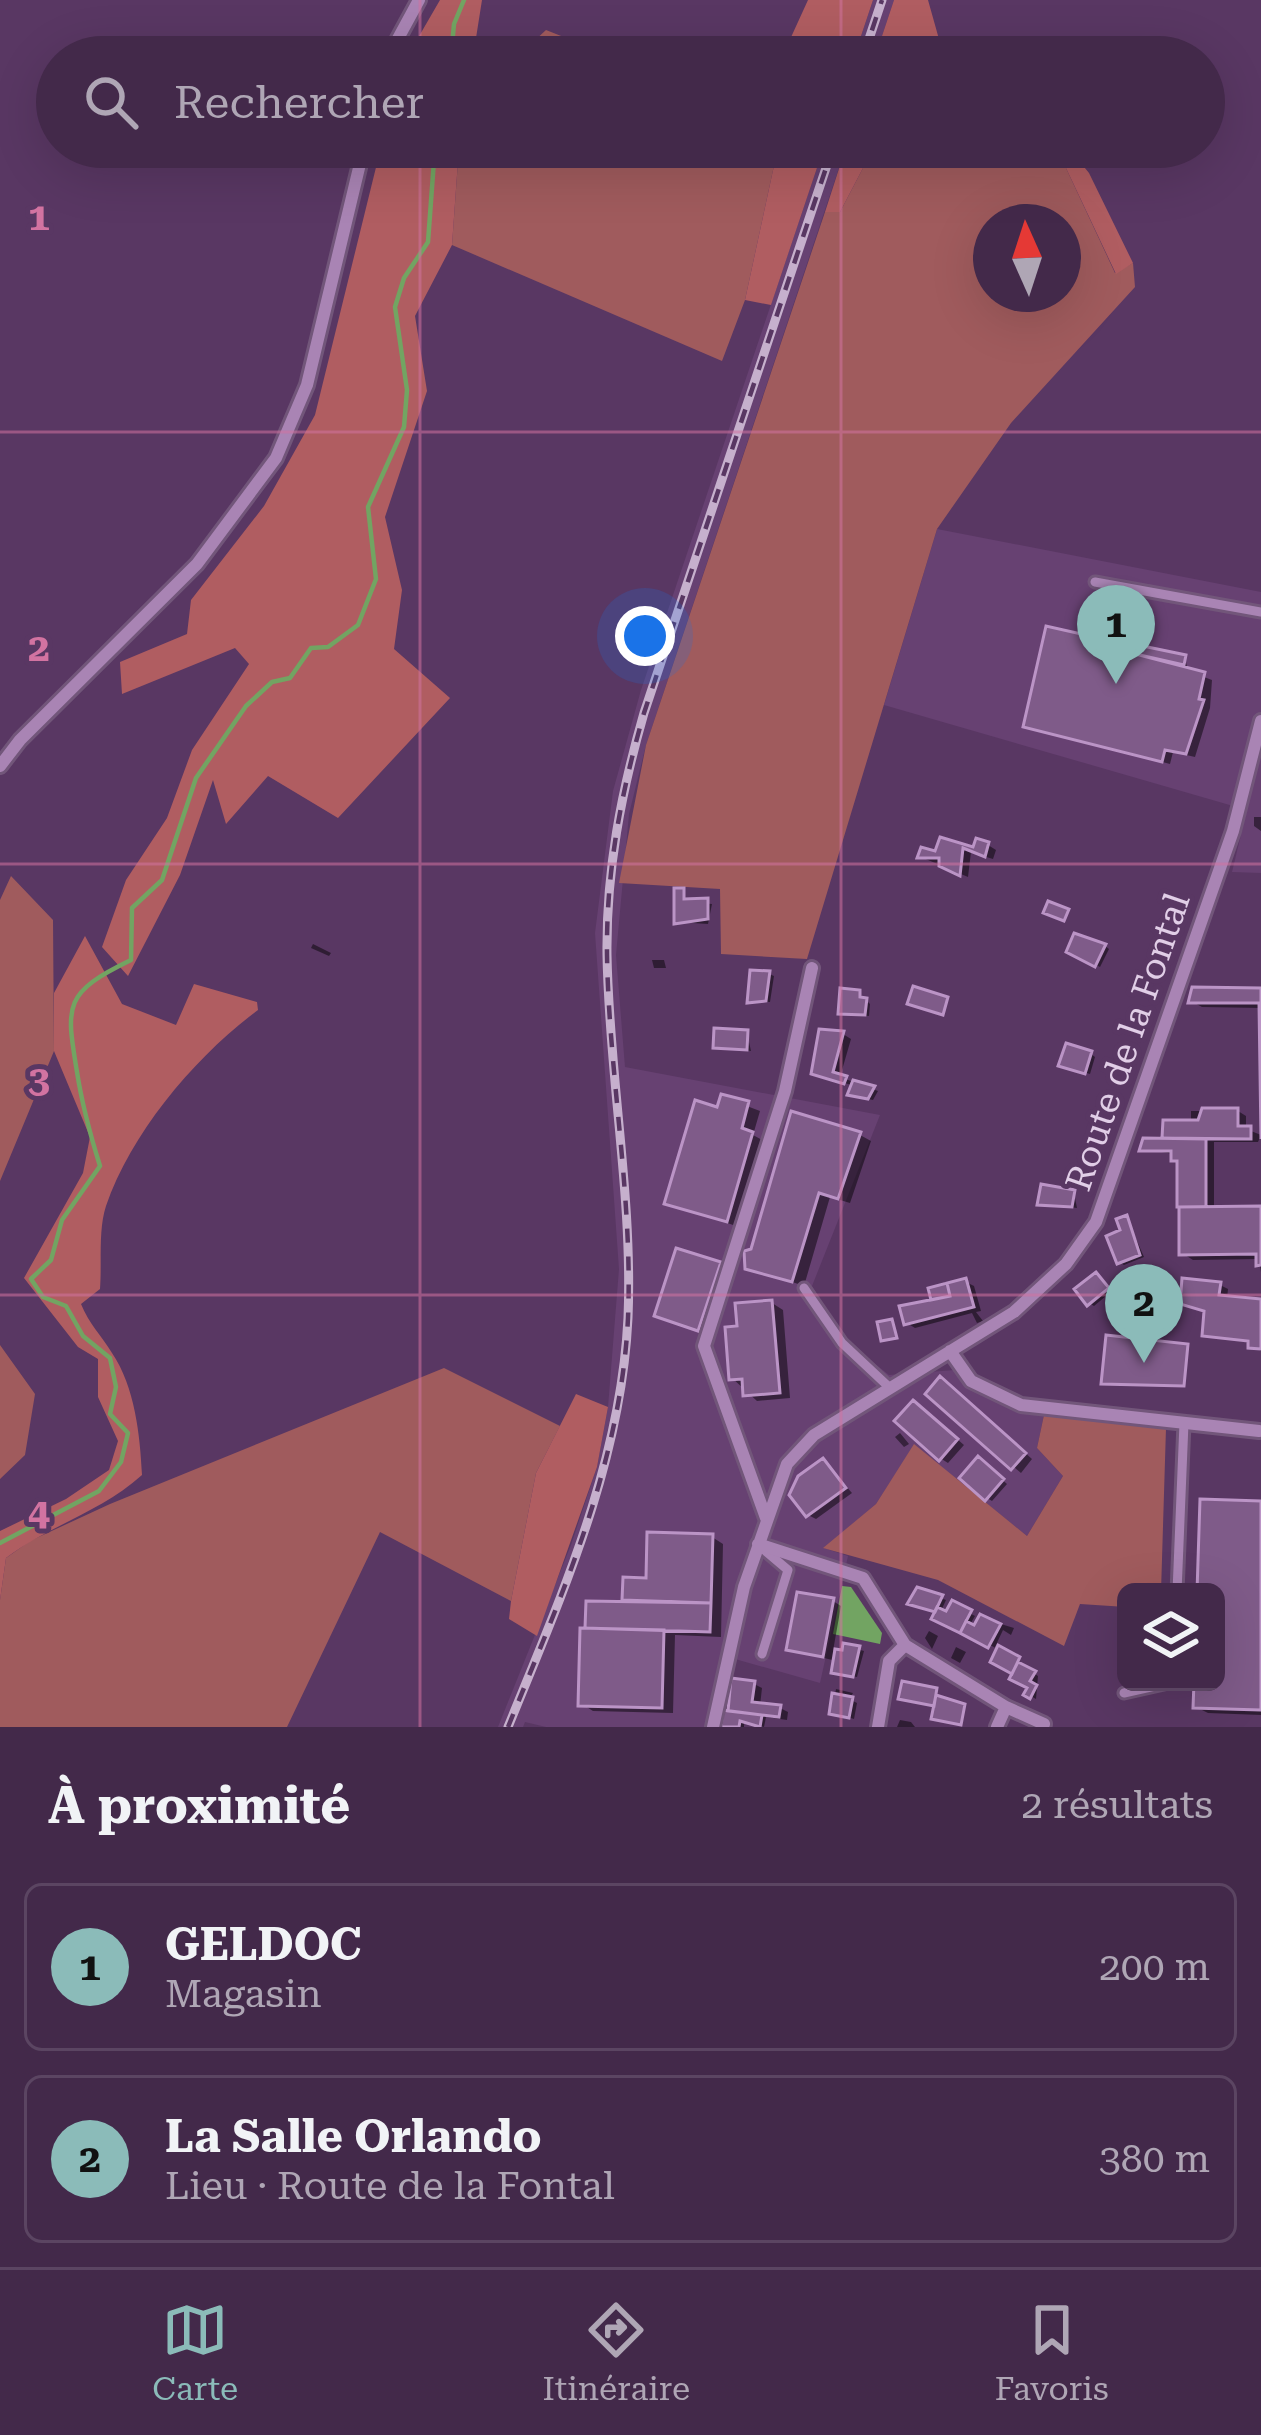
<!DOCTYPE html>
<html lang="fr">
<meta charset="utf-8">
<style>
body{margin:0;font-family:"Roboto Serif",serif;background:#4d3554;color:#f1f3f6}
.controls{position:absolute;right:36px;bottom:36px;display:grid;overflow:hidden;border-radius:18px;box-shadow:0 12px 48px #0002}
.controls button{width:108px;height:108px;display:grid;place-items:center;padding:0;border:0;border-bottom:3px solid #5b4562;background:#43294a;color:#f1f3f6;font:60px sans-serif}
.compass{position:absolute;left:973px;top:204px;width:108px;height:108px;border-radius:50%;background:#43294a;box-shadow:0 12px 48px #0002;rotate:357deg}
.you{position:absolute;left:645px;top:636px;width:42px;height:42px;margin:-30px;border:9px solid #fff;border-radius:50%;background:#1a73e8;box-shadow:0 0 0 18px #1a73e833}
.badge{display:grid;place-items:center;width:78px;height:78px;border-radius:50%;background:#8bbbb9;color:#111;font-size:39px;font-weight:700}
.pin{position:absolute;translate:-50% -99px;filter:drop-shadow(0 3px 6px #0008)}
.pin::after{content:'';position:absolute;top:63px;width:42px;height:36px;background:inherit;clip-path:polygon(0 0,100% 0,50% 100%)}
.list{margin:0;padding:0;list-style:none}
h2{display:flex;justify-content:space-between;align-items:center;height:156px;margin:0;padding:0 48px;font-size:51px}
h2 small{font-size:39px;font-weight:400;color:#afa6b5}
.list li{display:grid;grid-template-columns:78px 1fr auto;gap:36px;align-items:center;box-sizing:border-box;height:168px;margin:0 24px 24px;padding:0 24px;border:3px solid #5b4562;border-radius:18px}
.list b{display:block;font-size:45px;white-space:nowrap}
.list p{margin:0;font-size:39px;white-space:nowrap;color:#afa6b5}
.list em{font-size:39px;font-style:normal;color:#afa6b5}
.icon{flex:none;width:66px;height:66px;fill:none;stroke:currentColor;stroke-width:2;stroke-linecap:round;stroke-linejoin:round}
.map{position:relative;flex:none;width:1261px;height:1727px;overflow:hidden}
.search{position:absolute;background:#43294a;box-shadow:0 12px 48px #0002;left:36px;right:36px;top:36px;height:132px;display:flex;align-items:center;gap:30px;box-sizing:border-box;padding:0 42px;border-radius:66px;color:#afa6b5;font-size:45px}
.sheet{height:540px;background:#43294a}
nav{display:flex;justify-content:space-around;align-items:center;box-sizing:border-box;height:168px;border-top:3px solid #5b4562;background:#43294a;font-size:33px;color:#afa6b5}
nav a{display:grid;justify-items:center;gap:6px}
nav .on{color:#8bbbb9}
.map>svg:first-child{display:block}
</style>
<div class="map">
<svg width="1261" height="1727" viewBox="0 0 1261 1727">
<rect width="100%" height="100%" fill="#593763"/>
<path fill="#674172" d="M 873,0 L 894,0 L 875,57 L 854,57 Z
M 824,147 L 846,147 L 646,745 L 629,814 L 616,955 L 625,1067 L 880,1115 L 812,1286 L 846,1341 L 889,1375 L 968,1369 L 1044,1415 L 1037,1448 L 1063,1476 L 1027,1536 L 914,1445 L 876,1504 L 824,1548 L 848,1556 L 820,1683 L 735,1659 L 713,1727 L 546,1727 L 525,1722 L 523,1727 L 498,1727 L 571,1545 L 597,1467 L 608,1407 L 619,1269 L 595,933 L 613,791 L 641,690 Z
M 937,529 L 1261,592 L 1261,873 L 1232,872 L 1247,810 L 884,705 Z"/>
<path fill="#a05b5d" fill-rule="evenodd" d="M 546,30 L 614,57 L 517,57 Z
M 459,147 L 778,147 L 745,300 L 722,361 L 452,245 Z
M 874,147 L 1042,147 L 1066,168 L 1115,273 L 1133,263 L 1135,287 L 1011,423 L 937,529 L 807,959 L 721,954 L 720,889 L 619,883 L 646,745 L 825,212 L 840,212 ZM 991,222 L 1063,222 L 1063,294 L 991,294 Z
M 11,876 L 53,920 L 54,1051 L 0,1181 L 0,900 Z
M 0,1345 L 35,1394 L 25,1455 L 0,1479 Z
M 444,1368 L 560,1426 L 536,1473 L 511,1601 L 380,1532 L 287,1727 L 0,1727 L 0,1600 L 6,1558 L 30,1541 L 110,1504 Z
M 1044,1415 L 1166,1428 L 1161,1592 L 1126,1592 L 1126,1607 L 1080,1604 L 1064,1646 L 938,1580 L 823,1548 L 876,1504 L 914,1444 L 1027,1536 L 1063,1476 L 1037,1448 Z"/>
<path fill="#b05d61" d="M 440,0 L 482,0 L 473,57 L 407,57 Z
M 808,0 L 873,0 L 854,57 L 782,57 Z
M 894,0 L 928,0 L 944,57 L 875,57 Z
M 381,147 L 459,147 L 452,245 L 415,316 L 427,391 L 385,517 L 402,590 L 394,649 L 450,698 L 338,818 L 268,776 L 226,824 L 213,780 L 180,875 L 128,976 L 102,947 L 126,880 L 167,818 L 192,750 L 249,664 L 235,648 L 122,694 L 120,662 L 187,634 L 191,600 L 264,506 L 315,415 Z
M 778,147 L 824,147 L 771,305 L 745,300 Z
M 846,147 L 874,147 L 840,212 L 825,212 Z
M 1042,147 L 1068,147 L 1089,173 L 1133,263 L 1116,274 L 1066,168 Z
M 85,936 L 122,1004 L 176,1025 L 194,984 L 257,1002 L 258,1010 C 196,1056 132,1131 106,1206 C 98,1230 102,1264 100,1289 L 81,1304 C 89,1324 101,1335 112,1353 C 135,1387 140,1435 142,1475 C 101,1512 50,1525 6,1558 L 0,1600 L 0,1531 L 66,1499 L 109,1470 L 118,1441 L 98,1397 L 98,1359 L 78,1347 L 24,1278 L 83,1173 L 90,1137 L 54,1051 L 54,993 Z
M 576,1394 L 608,1407 L 597,1467 L 537,1636 L 509,1619 L 511,1601 L 536,1473 Z"/>
<path fill="#72a462" d="M 842,1586 L 851,1587 L 882,1633 L 880,1644 L 833,1634 Z"/>
<path fill="#0007" d="M 1137,625 L 1145,630 L 1141,649 L 1185,658 L 1188,671 L 1212,680 L 1210,708 L 1195,757 L 1173,752 L 1170,764 L 1026,726 L 1113,643 L 1103,636 L 1105,627 L 1126,632 Z
M 1254,817 L 1261,817 L 1261,831 L 1254,826 Z
M 988,845 L 996,850 L 993,859 L 983,856 Z
M 963,848 L 971,852 L 968,877 L 921,857 Z
M 683,891 L 687,902 L 712,904 L 708,924 L 677,922 Z
M 313,944 L 331,953 L 329,956 L 311,948 Z
M 1105,946 L 1109,949 L 1100,967 L 1070,951 Z
M 652,960 L 664,960 L 666,968 L 654,968 Z
M 769,974 L 774,976 L 770,1002 L 750,1001 Z
M 1261,991 L 1261,1008 L 1202,1007 L 1191,1001 Z
M 859,993 L 870,1004 L 869,1016 L 841,1013 Z
M 747,1033 L 751,1051 L 716,1046 Z
M 843,1034 L 851,1039 L 840,1077 L 878,1091 L 873,1100 L 855,1096 L 854,1086 L 815,1073 Z
M 1091,1054 L 1095,1057 L 1090,1074 L 1066,1067 Z
M 723,1097 L 760,1111 L 753,1135 L 764,1141 L 739,1227 L 668,1203 Z
M 1191,1111 L 1238,1111 L 1246,1116 L 1246,1129 L 1261,1135 L 1258,1142 L 1214,1142 L 1214,1210 L 1261,1209 L 1261,1272 L 1259,1259 L 1193,1260 L 1182,1253 L 1180,1162 L 1174,1154 L 1143,1149 L 1165,1141 L 1166,1123 L 1191,1123 Z
M 860,1135 L 871,1141 L 850,1203 L 830,1197 L 804,1286 L 748,1267 Z
M 1074,1193 L 1077,1208 L 1041,1203 Z
M 1127,1218 L 1144,1257 L 1124,1265 L 1119,1262 Z
M 719,1265 L 731,1272 L 710,1335 L 657,1315 Z
M 1096,1275 L 1112,1291 L 1094,1306 L 1089,1303 Z
M 966,1282 L 974,1286 L 981,1311 L 976,1312 L 983,1321 L 977,1323 L 972,1313 L 915,1328 L 907,1323 Z
M 1220,1285 L 1228,1289 L 1227,1299 L 1261,1302 L 1261,1351 L 1251,1343 L 1205,1335 L 1207,1312 L 1183,1303 Z
M 772,1303 L 783,1310 L 790,1398 L 757,1401 L 732,1378 L 741,1328 Z
M 949,1385 L 1032,1459 L 1021,1473 L 929,1393 Z
M 921,1408 L 964,1445 L 948,1463 L 940,1458 Z
M 900,1433 L 909,1444 L 904,1447 L 895,1437 Z
M 824,1461 L 852,1493 L 816,1519 L 808,1515 Z
M 983,1463 L 1007,1484 L 992,1501 L 987,1498 Z
M 1261,1504 L 1261,1715 L 1208,1713 L 1196,1707 L 1197,1682 L 1216,1682 L 1216,1592 L 1200,1592 Z
M 712,1537 L 723,1544 L 721,1637 L 675,1635 L 673,1713 L 593,1711 L 582,1704 L 589,1602 L 625,1603 L 626,1581 L 649,1581 Z
M 918,1590 L 946,1600 L 940,1613 L 947,1615 L 953,1604 L 975,1616 L 969,1626 L 975,1629 L 981,1618 L 1014,1628 L 1011,1635 L 1003,1630 L 995,1647 L 1002,1651 L 935,1618 L 938,1612 Z
M 833,1601 L 841,1606 L 833,1651 L 844,1653 L 846,1646 L 864,1651 L 857,1677 L 839,1674 L 836,1661 L 789,1649 Z
M 929,1631 L 938,1636 L 932,1649 L 925,1638 Z
M 956,1647 L 966,1652 L 960,1663 L 951,1658 Z
M 1003,1652 L 1038,1676 L 1036,1699 L 1027,1694 L 1030,1687 Z
M 754,1684 L 762,1688 L 760,1706 L 780,1708 L 788,1712 L 787,1720 L 766,1717 L 764,1727 L 744,1722 L 744,1727 L 727,1727 Z
M 836,1689 L 853,1693 L 849,1699 L 857,1703 L 854,1719 L 832,1712 Z
M 900,1720 L 911,1722 L 915,1727 L 897,1727 Z"/>
<g fill="none" stroke-linecap="round" stroke-linejoin="round">
<path stroke="#72a462" stroke-width="4.5" d="M 451,57 L 454,24 L 464,0
M 0,1543 L 99,1491 L 121,1462 L 128,1433 L 110,1414 L 116,1387 L 110,1358 L 83,1336 L 66,1306 L 43,1297 L 31,1279 L 51,1260 L 62,1220 L 100,1166 C 90,1134 82,1104 77,1072 C 66,1005 63,993 131,960 L 132,908 L 162,880 L 196,778 L 246,706 L 272,682 L 290,678 L 311,648 L 328,647 L 358,625 L 376,579 L 368,507 L 404,427 L 407,390 L 395,307 L 404,278 L 428,242 L 435,147"/>
</g>
<path fill="#7f5b89" stroke="#bb94c6" stroke-width="3" d="M 1126,619 L 1138,622 L 1131,653 L 1205,672 L 1199,699 L 1204,700 L 1186,754 L 1165,750 L 1162,762 L 1023,727 L 1046,626 L 1121,643 Z
M 1103,623 L 1124,628 L 1121,643 L 1099,638 Z
M 1133,644 L 1186,655 L 1184,665 L 1131,653 Z
M 940,837 L 973,847 L 976,838 L 989,842 L 985,857 L 963,848 L 960,876 L 939,866 L 939,858 L 917,858 L 921,847 L 935,851 Z
M 674,888 L 684,888 L 684,899 L 708,898 L 708,919 L 674,924 Z
M 1048,901 L 1069,909 L 1064,921 L 1043,913 Z
M 1074,933 L 1106,944 L 1095,967 L 1066,952 Z
M 750,970 L 770,971 L 766,1001 L 747,1003 Z
M 913,986 L 948,997 L 943,1015 L 907,1004 Z
M 1192,987 L 1261,988 L 1261,1139 L 1259,1003 L 1188,1003 Z
M 840,988 L 860,990 L 860,997 L 867,998 L 865,1015 L 838,1014 Z
M 714,1028 L 748,1030 L 747,1050 L 713,1048 Z
M 819,1029 L 844,1031 L 833,1072 L 847,1076 L 844,1084 L 811,1074 Z
M 1066,1043 L 1092,1051 L 1085,1074 L 1058,1066 Z
M 853,1080 L 875,1086 L 868,1099 L 847,1095 Z
M 721,1094 L 749,1101 L 742,1128 L 753,1132 L 727,1222 L 664,1204 L 695,1100 L 717,1107 Z
M 1202,1108 L 1238,1108 L 1238,1126 L 1251,1126 L 1251,1139 L 1162,1138 L 1163,1120 L 1198,1120 Z
M 791,1111 L 861,1132 L 838,1199 L 819,1193 L 792,1282 L 745,1269 L 744,1251 L 751,1249 Z
M 1143,1138 L 1206,1139 L 1206,1207 L 1177,1207 L 1177,1161 L 1171,1161 L 1171,1151 L 1139,1151 Z
M 1041,1184 L 1075,1190 L 1072,1207 L 1037,1205 Z
M 1261,1206 L 1261,1265 L 1256,1266 L 1256,1254 L 1179,1255 L 1179,1207 Z
M 1127,1215 L 1140,1255 L 1117,1264 L 1106,1236 L 1120,1230 L 1116,1219 Z
M 676,1248 L 721,1262 L 698,1331 L 654,1316 Z
M 1096,1272 L 1109,1288 L 1087,1306 L 1074,1289 Z
M 966,1278 L 974,1307 L 904,1325 L 899,1306 L 950,1296 L 947,1283 Z
M 1182,1278 L 1221,1282 L 1219,1295 L 1261,1299 L 1261,1349 L 1248,1348 L 1248,1341 L 1202,1336 L 1204,1311 L 1180,1304 Z
M 947,1283 L 950,1296 L 931,1300 L 928,1288 Z
M 772,1300 L 780,1393 L 743,1396 L 742,1379 L 729,1380 L 725,1327 L 737,1326 L 735,1303 Z
M 892,1319 L 897,1338 L 881,1341 L 877,1322 Z
M 1106,1335 L 1188,1344 L 1184,1386 L 1101,1384 Z
M 940,1376 L 1026,1453 L 1011,1470 L 925,1394 Z
M 913,1400 L 958,1439 L 939,1461 L 894,1421 Z
M 978,1456 L 1004,1479 L 985,1501 L 959,1478 Z
M 823,1458 L 846,1488 L 806,1517 L 789,1495 L 798,1476 Z
M 1200,1499 L 1261,1501 L 1261,1710 L 1193,1708 L 1194,1682 L 1216,1682 L 1216,1592 L 1197,1592 Z
M 647,1532 L 713,1534 L 711,1603 L 622,1600 L 623,1577 L 646,1578 Z
M 917,1587 L 943,1595 L 935,1612 L 907,1604 Z
M 797,1592 L 834,1598 L 823,1657 L 786,1650 Z
M 952,1600 L 972,1610 L 960,1633 L 931,1619 L 937,1607 L 946,1611 Z
M 586,1601 L 711,1603 L 710,1632 L 585,1628 Z
M 980,1614 L 1001,1624 L 988,1648 L 960,1633 L 966,1621 L 974,1625 Z
M 580,1628 L 664,1630 L 662,1708 L 578,1706 Z
M 843,1643 L 860,1646 L 853,1677 L 831,1673 L 835,1649 L 842,1650 Z
M 998,1645 L 1020,1657 L 1012,1674 L 990,1662 Z
M 1018,1662 L 1036,1671 L 1030,1681 L 1037,1685 L 1030,1699 L 1023,1695 L 1027,1688 L 1009,1679 Z
M 731,1678 L 755,1681 L 752,1702 L 781,1705 L 779,1717 L 728,1711 Z
M 902,1681 L 937,1688 L 934,1706 L 898,1699 Z
M 832,1693 L 853,1697 L 849,1718 L 829,1714 Z
M 936,1695 L 965,1704 L 961,1725 L 931,1719 Z
M 723,1710 L 762,1715 L 760,1727 L 740,1721 L 739,1727 L 721,1727 Z"/>
<g fill="none" stroke-linecap="round" stroke-linejoin="round">
<g stroke="#72567a" stroke-width="15">
<path id="lane" d="M 1095,582 L 1261,612
M 804,1288 L 842,1343 L 890,1388
M 1177,1592 L 1184,1423
M 762,1654 L 788,1570 L 762,1548
M 1124,1693 L 1173,1682"/>
</g>
<g stroke="#72567a" stroke-width="18">
<path id="street" d="M 388,57 L 419,0
M 0,766 L 20,740 L 197,564 L 276,458 L 307,385 L 364,147
M 950,1351 L 971,1381 L 1021,1405 L 1259,1431
M 766,1518 L 704,1346 L 785,1091 L 812,968
M 758,1544 L 863,1578 L 905,1645 L 1006,1707 L 997,1727
M 1006,1707 L 1044,1724
M 713,1727 L 744,1587 L 787,1464 L 814,1435 L 1014,1312 L 1066,1264 L 1096,1222 L 1233,831 L 1261,721
M 878,1727 L 889,1661 L 905,1645"/>
</g>
<use href="#lane" stroke="#a984b4" stroke-width="9"/>
<use href="#street" stroke="#a984b4" stroke-width="12"/>
<g stroke="#c6b0cd" stroke-width="9">
<path id="rail" d="M 863,57 L 882,0
M 508,1727 C 562,1594 621,1464 628,1318 C 633,1197 609,1076 607,955 C 606,871 621,793 644,713 L 833,147"/>
</g>
<use href="#rail" stroke="#593763" stroke-width="4.5" stroke-dasharray="14" stroke-linecap="butt"/>
</g>
<path fill="none" stroke="#d273a1" stroke-width="3" stroke-opacity="0.55" d="M 420,0 L 420,57M 841,0 L 841,57M 420,147 L 420,1727M 841,147 L 841,1727M 0,432 L 1261,432M 0,864 L 1261,864M 0,1295 L 1261,1295"/>
<g text-anchor="middle" dominant-baseline="central" stroke-width="10" stroke-linejoin="round" paint-order="stroke">
<g font-size="36" fill="#e1cee7" stroke="#593763">
<text transform="translate(1128 1042) rotate(-71)">Route de la Fontal</text>
</g>
</g>
<g font-size="39" text-anchor="middle" font-weight="bold" fill="#d273a1" stroke="#593763" stroke-width="10" stroke-linejoin="round" paint-order="stroke">
<text x="39" y="230">1</text>
<text x="39" y="661">2</text>
<text x="39" y="1093">3</text>
<text x="39" y="1525">4</text>
</g>
</svg>
<div class="controls">
<button><svg class="icon" aria-label="layers" viewBox="0 0 24 24"><path d="M12 4l9 5-9 5-9-5zM3 14l9 5 9-5"/></svg></button>
</div>
<svg class="compass" viewBox="-18 -18 36 36"><path d="M0-13l5 13h-10z" fill="#e53935"/><path d="M0 13l5-13h-10z" fill="#afa6b5"/></svg>
<div class="you"></div>
<div class="pin badge" style="left:1116px;top:684px">1</div>
<div class="pin badge" style="left:1144px;top:1363px">2</div>
<div class="search"><svg class="icon" aria-label="search" viewBox="0 0 24 24"><circle cx="10" cy="10" r="6"/><path d="M15 15l6 6"/></svg>Rechercher</div>
</div>
<section class="sheet">
<h2>À proximité<small>2 résultats</small></h2>
<ul class="list">
<li><span class="badge">1</span><div><b>GELDOC</b><p>Magasin</p></div><em>200 m</em></li>
<li><span class="badge">2</span><div><b>La Salle Orlando</b><p>Lieu · Route de la Fontal</p></div><em>380 m</em></li>
</ul>
</section>
<nav>
<a class="on"><svg class="icon" aria-label="map" viewBox="0 0 24 24"><path d="M3 6l6-2 6 2 6-2v14l-6 2-6-2-6 2zM9 4v14M15 6v14"/></svg>Carte</a>
<a><svg class="icon" aria-label="directions" viewBox="0 0 24 24"><path d="M12 3l9 9-9 9-9-9zM9 14v-3h6M13 9l2 2-2 2"/></svg>Itinéraire</a>
<a><svg class="icon" aria-label="saved" viewBox="0 0 24 24"><path d="M7 4h10v16l-5-4-5 4z"/></svg>Favoris</a>
</nav>
